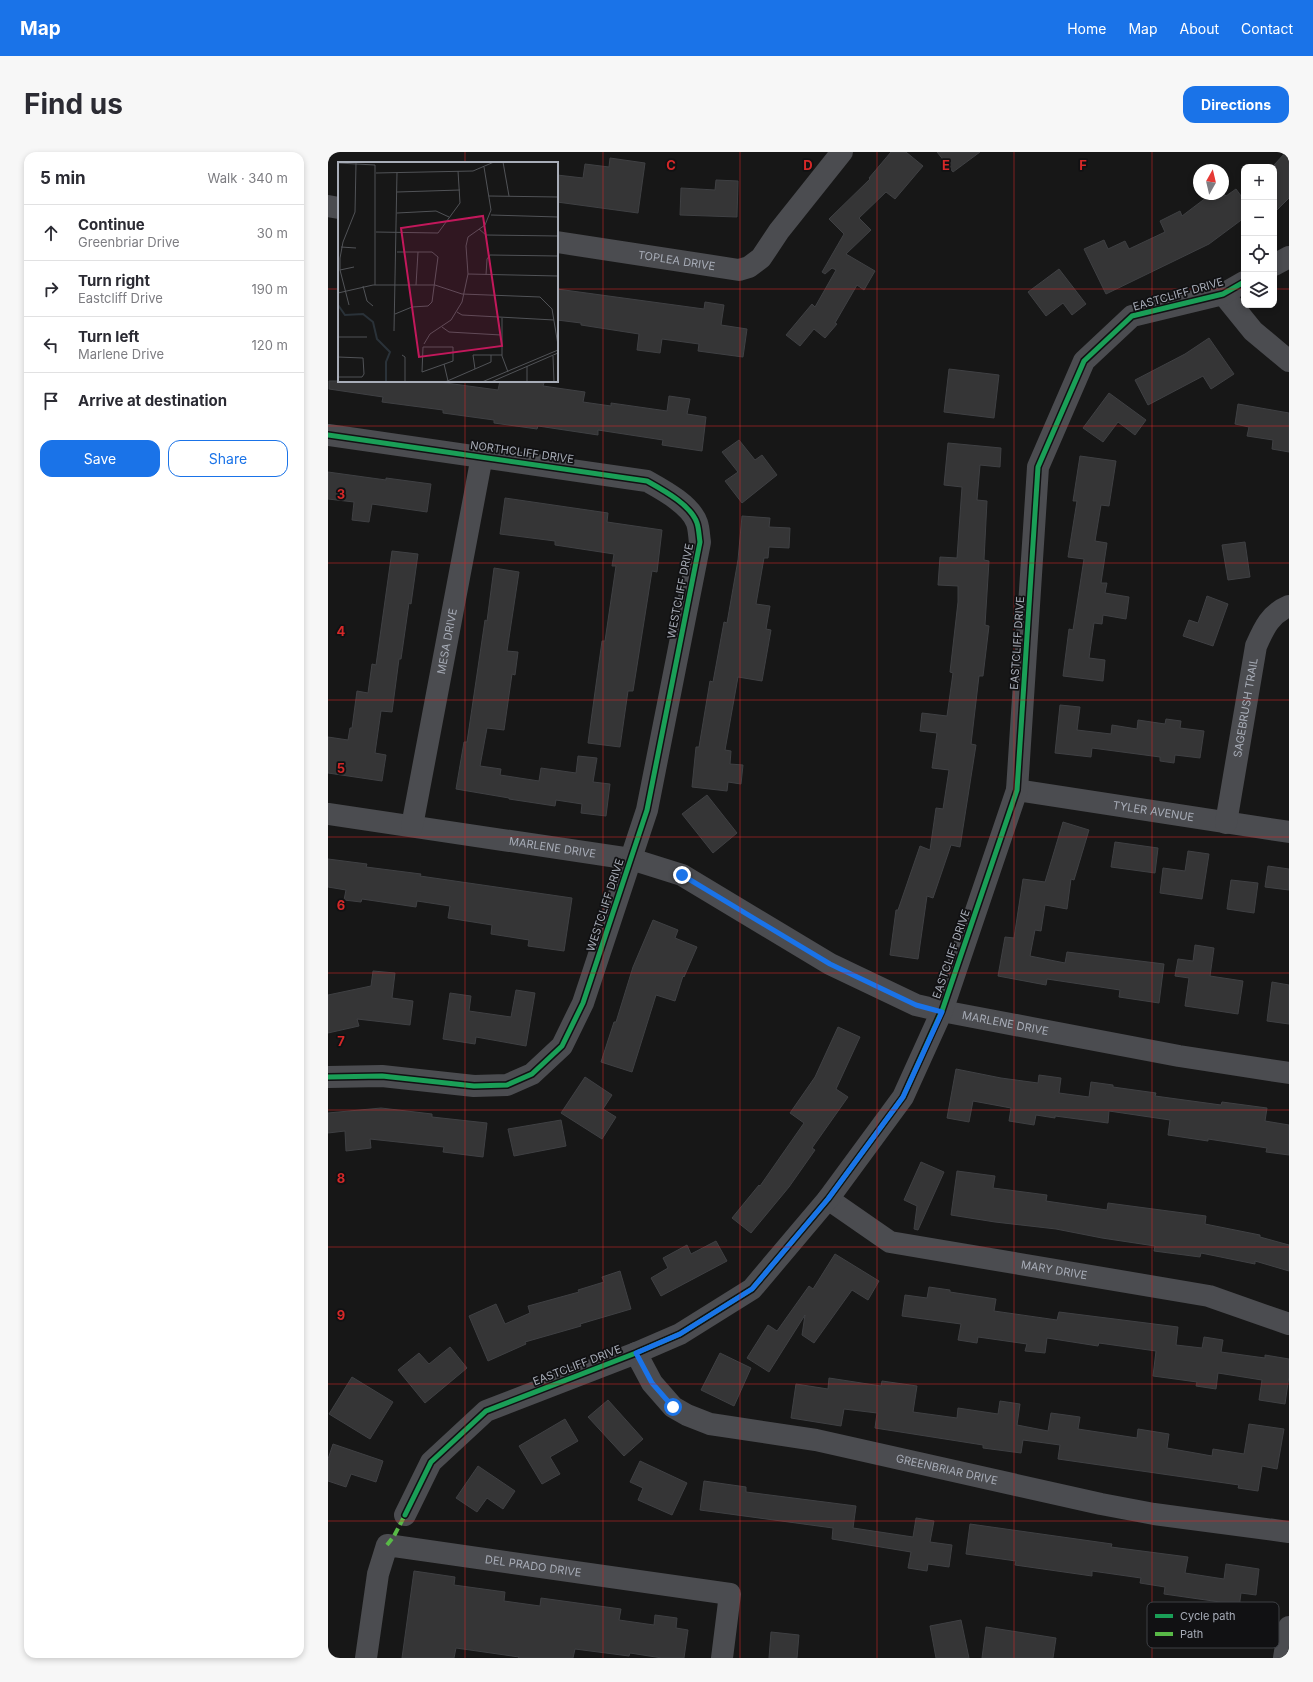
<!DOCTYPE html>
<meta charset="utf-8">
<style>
body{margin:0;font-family:Inter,sans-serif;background:#f7f7f7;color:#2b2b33}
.controls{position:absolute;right:12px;top:12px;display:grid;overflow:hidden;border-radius:8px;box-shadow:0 2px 6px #0003}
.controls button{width:36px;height:36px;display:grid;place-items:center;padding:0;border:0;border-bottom:1px solid #e1e1e2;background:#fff;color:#2b2b33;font:20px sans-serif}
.compass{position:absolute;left:865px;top:12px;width:36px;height:36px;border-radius:50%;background:#fff;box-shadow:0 2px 6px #0003;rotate:8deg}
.stop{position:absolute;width:12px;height:12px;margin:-9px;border:3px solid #1a73e8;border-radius:50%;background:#fff}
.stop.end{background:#1a73e8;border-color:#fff;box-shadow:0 1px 4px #0008}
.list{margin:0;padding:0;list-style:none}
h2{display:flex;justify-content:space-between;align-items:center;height:52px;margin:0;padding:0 16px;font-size:17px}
h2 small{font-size:13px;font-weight:400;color:#7c7c81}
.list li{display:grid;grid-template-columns:26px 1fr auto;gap:12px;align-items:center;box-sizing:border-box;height:56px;padding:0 16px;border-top:1px solid #e1e1e2}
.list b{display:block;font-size:15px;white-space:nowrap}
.list p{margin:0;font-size:13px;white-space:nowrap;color:#7c7c81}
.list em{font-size:13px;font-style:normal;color:#7c7c81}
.actions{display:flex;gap:8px;padding:12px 16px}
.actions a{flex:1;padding:9px 0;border:1px solid #1a73e8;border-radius:12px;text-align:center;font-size:14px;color:#1a73e8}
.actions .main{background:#1a73e8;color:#fff}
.icon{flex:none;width:22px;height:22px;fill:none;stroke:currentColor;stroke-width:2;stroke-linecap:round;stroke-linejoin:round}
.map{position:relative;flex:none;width:961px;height:1506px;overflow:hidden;border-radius:12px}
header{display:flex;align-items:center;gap:24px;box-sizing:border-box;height:56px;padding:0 20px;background:#1a73e8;color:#fff}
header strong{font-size:19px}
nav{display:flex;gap:22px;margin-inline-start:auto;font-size:14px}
.intro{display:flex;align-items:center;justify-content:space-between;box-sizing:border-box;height:96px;padding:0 24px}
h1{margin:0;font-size:28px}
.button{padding:10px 18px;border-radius:12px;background:#1a73e8;color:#fff;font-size:14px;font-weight:700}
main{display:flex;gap:24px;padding:0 24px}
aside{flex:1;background:#fff;border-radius:12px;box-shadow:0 2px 6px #0003}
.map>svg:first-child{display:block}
</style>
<header>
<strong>Map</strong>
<nav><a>Home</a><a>Map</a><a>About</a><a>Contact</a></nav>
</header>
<div class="intro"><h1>Find us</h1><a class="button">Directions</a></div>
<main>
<aside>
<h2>5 min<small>Walk · 340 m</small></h2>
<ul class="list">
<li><svg class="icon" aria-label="ahead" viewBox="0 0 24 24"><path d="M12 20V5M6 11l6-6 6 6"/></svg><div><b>Continue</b><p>Greenbriar Drive</p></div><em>30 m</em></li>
<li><svg class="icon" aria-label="right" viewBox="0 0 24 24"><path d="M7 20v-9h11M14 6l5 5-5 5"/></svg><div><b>Turn right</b><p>Eastcliff Drive</p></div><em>190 m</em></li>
<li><svg class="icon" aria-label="left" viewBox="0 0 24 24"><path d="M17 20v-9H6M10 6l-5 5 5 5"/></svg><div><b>Turn left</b><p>Marlene Drive</p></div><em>120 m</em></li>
<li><svg class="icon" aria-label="arrive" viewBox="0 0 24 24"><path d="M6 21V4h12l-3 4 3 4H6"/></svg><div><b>Arrive at destination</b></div></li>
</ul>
<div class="actions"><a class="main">Save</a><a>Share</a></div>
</aside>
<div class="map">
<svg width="961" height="1506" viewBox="0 0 961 1506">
<rect width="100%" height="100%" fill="#171717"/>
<path fill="#353536" stroke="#3f4043" d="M 563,0 L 578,0 L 595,14 L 567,47 L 558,40 L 531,66 L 543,78 L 518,102 L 547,119 L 536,138 L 529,133 L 507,171 L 509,172 L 497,186 L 486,177 L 472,194 L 458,183 L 484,152 L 487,155 L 508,118 L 504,116 L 497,122 L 494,120 L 516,82 L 501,67 L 542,27 L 541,26 Z
M 609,0 L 652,0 L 625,20 Z
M 958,0 L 961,0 L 961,46 L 946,61 L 946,13 Z
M 282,6 L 317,11 L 310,61 L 229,50 L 229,23 L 255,26 L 257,12 L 281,15 Z
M 388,28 L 410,29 L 409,65 L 352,63 L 353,36 L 387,38 Z
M 908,37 L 916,48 L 916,66 L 881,92 L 778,142 L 756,97 L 776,88 L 780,97 L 797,89 L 801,97 L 837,80 L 832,69 L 852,59 L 854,64 L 883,42 L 896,42 L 898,44 Z
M 731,117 L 758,152 L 744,163 L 735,151 L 718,164 L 700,140 Z
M 229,137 L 376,157 L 377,150 L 396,153 L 393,173 L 419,177 L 415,205 L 370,199 L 371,192 L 334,187 L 332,201 L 309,198 L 311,182 L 253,173 L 253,171 L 229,168 Z
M 881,186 L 906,222 L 883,237 L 875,224 L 820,253 L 807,228 L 857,202 Z
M 621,217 L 671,223 L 666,266 L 616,260 Z
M 1,229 L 103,229 L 170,238 L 172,229 L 202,229 L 216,231 L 215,234 L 257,240 L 255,250 L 283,254 L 283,251 L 339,259 L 341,244 L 362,247 L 359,262 L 378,265 L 374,299 L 334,293 L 335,288 L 270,278 L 270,283 L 210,274 L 209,277 L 166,271 L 166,268 L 115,261 L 115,258 L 54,250 L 55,245 L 1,237 Z
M 781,241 L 818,268 L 807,283 L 790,270 L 775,290 L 755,276 Z
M 910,252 L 961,261 L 961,300 L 944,297 L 945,288 L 919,284 L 921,275 L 907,272 Z
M 411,288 L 427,308 L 434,303 L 449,323 L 414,351 L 397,329 L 410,320 L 394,300 Z
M 620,291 L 673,296 L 672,315 L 652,313 L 649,348 L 659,349 L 656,408 L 661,409 L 657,473 L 661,474 L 655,524 L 651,524 L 643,592 L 648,593 L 632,695 L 623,693 L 605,746 L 599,744 L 590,807 L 562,803 L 568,758 L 570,758 L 592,694 L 602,698 L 608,656 L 615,657 L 621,618 L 604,616 L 609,581 L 592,579 L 594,561 L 619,564 L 625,521 L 622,520 L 630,450 L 630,434 L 610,433 L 612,405 L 629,406 L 634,335 L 616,333 Z
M 752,304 L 788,309 L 781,354 L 773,353 L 767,389 L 779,391 L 773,431 L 779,431 L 777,441 L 801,445 L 798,467 L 775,463 L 774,472 L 766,471 L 761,506 L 777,508 L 775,529 L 735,524 L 741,477 L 745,478 L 756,407 L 740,405 L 749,349 L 745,349 Z
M 0,320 L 58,328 L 58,326 L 103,332 L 99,360 L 44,352 L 41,370 L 24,368 L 26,350 L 0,347 Z
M 177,346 L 280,361 L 279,370 L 334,378 L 329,420 L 324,419 L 305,539 L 300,539 L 292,595 L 260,591 L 274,489 L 277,489 L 288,414 L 284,414 L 286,402 L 227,393 L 227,389 L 172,382 Z
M 414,364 L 442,366 L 441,375 L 462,376 L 461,396 L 441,395 L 440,406 L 436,406 L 428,452 L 442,454 L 438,477 L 443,478 L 434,529 L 410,525 L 397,598 L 403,599 L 402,612 L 415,613 L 413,632 L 400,630 L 399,639 L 364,635 L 368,595 L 371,595 L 382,529 L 385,530 L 396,470 L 399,471 L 410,408 Z
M 917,390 L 922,425 L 900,428 L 894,393 Z
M 64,399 L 90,402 L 83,452 L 81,451 L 73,507 L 71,507 L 64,560 L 53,559 L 47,601 L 58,603 L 54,629 L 0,621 L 0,585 L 20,588 L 22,576 L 24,576 L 29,539 L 40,541 L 44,512 L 48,513 Z
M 166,416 L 191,420 L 179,499 L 190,500 L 187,523 L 184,522 L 176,578 L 159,576 L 152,614 L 173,617 L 172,623 L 211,629 L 213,616 L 248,621 L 250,604 L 269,606 L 265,630 L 282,632 L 278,664 L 253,661 L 254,652 L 228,648 L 227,654 L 181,647 L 181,646 L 128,637 L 136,590 L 139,590 L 157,468 L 159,469 Z
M 879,444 L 900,452 L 885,494 L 855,484 L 861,468 L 870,471 Z
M 732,553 L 752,555 L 749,578 L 783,582 L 784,573 L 809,577 L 810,568 L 837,572 L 838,567 L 853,569 L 852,576 L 876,579 L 872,606 L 847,603 L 846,611 L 832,609 L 832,605 L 764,596 L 763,605 L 727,601 Z
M 379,643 L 409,681 L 385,701 L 354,662 Z
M 735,670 L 761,678 L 746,728 L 743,727 L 739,757 L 717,753 L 713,779 L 707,778 L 702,804 L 737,811 L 739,800 L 836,812 L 831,851 L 791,845 L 792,838 L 719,827 L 718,833 L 670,824 L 677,785 L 686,786 L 695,727 L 717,730 Z
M 787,690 L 830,696 L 827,721 L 783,715 Z
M 860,699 L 881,702 L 874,747 L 832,741 L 835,716 L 857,719 Z
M 0,707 L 39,712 L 38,715 L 93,722 L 92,724 L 244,746 L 236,799 L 200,794 L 201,788 L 163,782 L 164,773 L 120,766 L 122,754 L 89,749 L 88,755 L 34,747 L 33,750 L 16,748 L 18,738 L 0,735 Z
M 940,714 L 961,717 L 961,738 L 937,735 Z
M 903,728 L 930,731 L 926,761 L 899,757 Z
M 325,768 L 350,778 L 347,786 L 369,795 L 356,825 L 355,824 L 347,849 L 328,843 L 304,920 L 273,910 L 286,870 L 288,870 L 305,815 Z
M 867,793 L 886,796 L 882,824 L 915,829 L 910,862 L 857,854 L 861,826 L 847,824 L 850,807 L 865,809 Z
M 45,819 L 67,821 L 64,846 L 85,849 L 82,873 L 29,867 L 31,874 L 0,881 L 0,843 L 43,834 Z
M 944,830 L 961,833 L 961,872 L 939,869 Z
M 188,838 L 207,841 L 198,894 L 148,885 L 147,892 L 115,887 L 122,841 L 143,844 L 141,859 L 183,865 Z
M 510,875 L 532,885 L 508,937 L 520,945 L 484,996 L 487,998 L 461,1035 L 423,1081 L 404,1066 L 431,1033 L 432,1034 L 476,971 L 462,961 L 487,925 Z
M 628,917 L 673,926 L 710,931 L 711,923 L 733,926 L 731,941 L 761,945 L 763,930 L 785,933 L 785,935 L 828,941 L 827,944 L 893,953 L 894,950 L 939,956 L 937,969 L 961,973 L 961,1003 L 938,1000 L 939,996 L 880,987 L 880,989 L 840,983 L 842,968 L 781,959 L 780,971 L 727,964 L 727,966 L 708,963 L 706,973 L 681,969 L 683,956 L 645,949 L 641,970 L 619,966 Z
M 257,925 L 284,943 L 275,957 L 288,965 L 274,987 L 233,961 Z
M 53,956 L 104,962 L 104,965 L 159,971 L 155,1005 L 115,1000 L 116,995 L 42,987 L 43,996 L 18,999 L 17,979 L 0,981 L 0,961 Z
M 233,968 L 238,994 L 186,1004 L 180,977 Z
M 593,1010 L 616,1020 L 590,1078 L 586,1077 L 589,1054 L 576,1048 Z
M 629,1019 L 667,1024 L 665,1036 L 719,1043 L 718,1049 L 779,1058 L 780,1051 L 878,1064 L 877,1072 L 932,1083 L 932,1085 L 961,1093 L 961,1119 L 927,1109 L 927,1112 L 873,1101 L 872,1105 L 826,1099 L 827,1094 L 774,1086 L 728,1077 L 667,1070 L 623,1063 Z
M 388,1089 L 399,1109 L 333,1144 L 323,1126 L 340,1116 L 335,1106 L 359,1093 L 363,1102 Z
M 507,1102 L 551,1129 L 540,1148 L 524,1138 L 486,1191 L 474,1183 L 477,1163 L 441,1220 L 419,1206 L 440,1173 L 449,1179 L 481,1134 L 485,1137 Z
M 292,1119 L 303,1157 L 252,1172 L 253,1174 L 197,1190 L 198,1192 L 160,1209 L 141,1164 L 168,1152 L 177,1172 L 202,1161 L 200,1154 L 251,1140 L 250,1138 L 276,1130 L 274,1125 Z
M 601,1135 L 622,1138 L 622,1140 L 668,1147 L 666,1159 L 729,1168 L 731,1160 L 850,1175 L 848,1193 L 874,1196 L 876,1185 L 895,1188 L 893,1200 L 937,1206 L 937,1203 L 961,1207 L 961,1224 L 957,1252 L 931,1248 L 934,1228 L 890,1221 L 888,1237 L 868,1234 L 869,1230 L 825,1224 L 828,1199 L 771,1191 L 770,1194 L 719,1186 L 717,1201 L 697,1199 L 699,1192 L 650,1185 L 649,1191 L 630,1188 L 633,1172 L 574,1164 L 577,1143 L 599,1146 Z
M 122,1195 L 139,1216 L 97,1251 L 70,1218 L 91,1201 L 101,1212 Z
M 392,1201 L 423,1216 L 406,1254 L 373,1238 Z
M 24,1225 L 65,1250 L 42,1287 L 1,1262 Z
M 501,1226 L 553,1234 L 554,1229 L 589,1234 L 585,1260 L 629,1266 L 630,1256 L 670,1262 L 672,1249 L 692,1252 L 689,1273 L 720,1279 L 723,1261 L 752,1265 L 750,1277 L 809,1286 L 810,1277 L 841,1282 L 839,1296 L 884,1304 L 885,1297 L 916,1302 L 921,1272 L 956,1277 L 949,1317 L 934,1314 L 930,1339 L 910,1336 L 911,1333 L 730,1307 L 732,1293 L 695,1288 L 693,1301 L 655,1296 L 655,1293 L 547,1276 L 549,1261 L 516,1257 L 513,1274 L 463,1266 L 468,1232 L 500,1237 Z
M 280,1248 L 315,1287 L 296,1304 L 260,1265 Z
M 237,1267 L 250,1289 L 222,1305 L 232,1322 L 214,1332 L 191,1294 Z
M 5,1292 L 55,1309 L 48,1330 L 23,1322 L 18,1335 L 0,1329 L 0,1307 Z
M 312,1309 L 359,1331 L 344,1363 L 310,1348 L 315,1336 L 302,1330 Z
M 150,1314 L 187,1339 L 175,1357 L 159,1346 L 149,1360 L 128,1346 Z
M 376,1329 L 418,1335 L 418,1340 L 528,1354 L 525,1376 L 585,1385 L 588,1366 L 606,1369 L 602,1390 L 624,1393 L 621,1415 L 600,1412 L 599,1419 L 580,1416 L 583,1400 L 504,1387 L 505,1376 L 372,1358 Z
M 642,1372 L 784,1392 L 783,1395 L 860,1405 L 857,1421 L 896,1427 L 898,1412 L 931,1417 L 928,1443 L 913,1441 L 910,1464 L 891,1461 L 892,1450 L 836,1442 L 837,1435 L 812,1431 L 813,1426 L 764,1419 L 764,1424 L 687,1413 L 688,1409 L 638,1402 Z
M 86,1419 L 127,1425 L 126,1433 L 177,1440 L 176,1449 L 212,1454 L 213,1446 L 293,1457 L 291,1468 L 326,1473 L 327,1463 L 349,1466 L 348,1476 L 360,1478 L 356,1506 L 334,1506 L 302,1501 L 301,1504 L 247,1497 L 245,1506 L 190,1506 L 191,1505 L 128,1496 L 126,1506 L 74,1506 Z
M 633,1468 L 641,1506 L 608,1506 L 602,1474 Z
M 658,1475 L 728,1486 L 725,1506 L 654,1506 Z
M 443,1480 L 471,1483 L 469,1506 L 441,1506 Z"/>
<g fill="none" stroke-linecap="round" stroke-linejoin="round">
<g stroke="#4b4c50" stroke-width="22">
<path d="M 0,54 L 11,56"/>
<path id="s1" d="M 229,90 L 411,118 L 421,115 L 433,106 L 451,79 L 514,0"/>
<path d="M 946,113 L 961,105"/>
<path d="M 895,142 L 925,179 L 961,209"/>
<path d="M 0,283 L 319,329 C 335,338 363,353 369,371 C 371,377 371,384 372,390 L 319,658 L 255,851 L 234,894 L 204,922 L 179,933 L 146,934 L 54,924 L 0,925"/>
<path id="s2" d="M 689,638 L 961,680"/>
<path id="s3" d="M 0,662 L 303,707 L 354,723 L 502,812 L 588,853 L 614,859 L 851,904 L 961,921"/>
<path id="s4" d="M 898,671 L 928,494 C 936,476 942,462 961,454"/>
<path id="s5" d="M 84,674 L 154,304"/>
<path id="s6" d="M 500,1047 L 562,1090 L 881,1144 L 961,1172"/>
<path id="s7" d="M 308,1201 L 324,1231 L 345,1255 L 359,1263 L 382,1272 L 488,1288 L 773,1352 L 826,1362 L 961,1380"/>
<path d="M 77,1363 L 103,1310 L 158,1259 L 308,1201 L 352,1182 L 424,1137 L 500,1047 L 575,945 L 614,859 L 689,638 L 710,315 L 756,209 L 804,164 L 895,142 L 916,130"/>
<path id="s8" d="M 38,1506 L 50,1422 L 59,1393 L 402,1442 L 394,1506"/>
<path d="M 956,1506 L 961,1475"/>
</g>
<path stroke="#58b947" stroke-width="4" stroke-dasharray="8 4" stroke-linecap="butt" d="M 59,1393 L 66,1384 L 77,1363"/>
<g stroke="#111113" stroke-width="8">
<path id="cycleway" d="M 0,283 L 319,329 C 335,338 363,353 369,371 C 371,377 371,384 372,390 L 319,658 L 255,851 L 234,894 L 204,922 L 179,933 L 146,934 L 54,924 L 0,925
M 77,1363 L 103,1310 L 158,1259 L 308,1201 L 352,1182 L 424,1137 L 500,1047 L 575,945 L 614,859 L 689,638 L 710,315 L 756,209 L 804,164 L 895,142 L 916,130"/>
</g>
<use href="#cycleway" stroke="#1a9f57" stroke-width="5"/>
</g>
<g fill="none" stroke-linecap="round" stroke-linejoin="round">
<path stroke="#1a73e8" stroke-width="5" d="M 345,1255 L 324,1231 L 308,1201 L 352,1182 L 424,1137 L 500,1047 L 575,945 L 614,860 L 588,853 L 502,812 L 354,723"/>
</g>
<path fill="none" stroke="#d62828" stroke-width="1" stroke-opacity="0.55" d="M 137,0 L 137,11M 275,0 L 275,1506M 412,0 L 412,1506M 549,0 L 549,1506M 686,0 L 686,1506M 824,0 L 824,1506M 0,137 L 11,137M 229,137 L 916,137M 946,137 L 961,137M 137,229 L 137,1506M 0,274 L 961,274M 0,411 L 961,411M 0,548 L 961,548M 0,685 L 961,685M 0,821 L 961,821M 0,958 L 961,958M 0,1095 L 961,1095M 0,1232 L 961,1232M 0,1369 L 961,1369"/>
<g text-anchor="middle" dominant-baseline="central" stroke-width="3.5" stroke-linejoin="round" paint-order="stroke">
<g font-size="11" fill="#a8adb8" stroke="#111113">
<text stroke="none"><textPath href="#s1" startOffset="121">TOPLEA DRIVE</textPath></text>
<text transform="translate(850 142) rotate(-16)">EASTCLIFF DRIVE</text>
<text transform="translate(194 300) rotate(8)">NORTHCLIFF DRIVE</text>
<text transform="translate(352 439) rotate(-79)">WESTCLIFF DRIVE</text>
<text stroke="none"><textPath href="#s5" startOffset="188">MESA DRIVE</textPath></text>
<text transform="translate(689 491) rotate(-86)">EASTCLIFF DRIVE</text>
<text stroke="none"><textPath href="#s4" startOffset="117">SAGEBRUSH TRAIL</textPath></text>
<text stroke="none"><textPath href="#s2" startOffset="138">TYLER AVENUE</textPath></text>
<text stroke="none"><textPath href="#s3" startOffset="227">MARLENE DRIVE</textPath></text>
<text transform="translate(277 753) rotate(-72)">WESTCLIFF DRIVE</text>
<text transform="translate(623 802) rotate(-71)">EASTCLIFF DRIVE</text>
<text stroke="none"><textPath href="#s3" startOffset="719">MARLENE DRIVE</textPath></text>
<text stroke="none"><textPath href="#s6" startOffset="242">MARY DRIVE</textPath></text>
<text transform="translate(249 1213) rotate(-21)">EASTCLIFF DRIVE</text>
<text stroke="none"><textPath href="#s7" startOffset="348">GREENBRIAR DRIVE</textPath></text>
<text stroke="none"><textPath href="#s8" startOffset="263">DEL PRADO DRIVE</textPath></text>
</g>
</g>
<g transform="translate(10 10)">
<rect width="220" height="220" fill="#171717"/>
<path fill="none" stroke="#2a3239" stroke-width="2" d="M 0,143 L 7,153 L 25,152 L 35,160 L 39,177 L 52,190 L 48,200 L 48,220"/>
<path fill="none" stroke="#515357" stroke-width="1" d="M 165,0 L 171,34M 0,1 L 37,3 L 37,123M 38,11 L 135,9 L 156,0M 59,30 L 122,28M 151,34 L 220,35M 59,51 L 98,49 L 111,55M 153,53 L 220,55M 141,67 L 148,73 L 220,74M 38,70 L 100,71 L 122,41 L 120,9M 3,85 L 18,86M 2,108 L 16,105M 130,112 L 220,114M 148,113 L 149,97 L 152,93 L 220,94M 78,123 L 80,90M 25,124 L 29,139 L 35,144M 0,131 L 35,123 L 97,123 L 124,132 L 202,135 L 214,147 L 220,183M 11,143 L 2,108 L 2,96 L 5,80 L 17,50 L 18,1M 119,150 L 124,153 L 216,158M 57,152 L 74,145 L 90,144 L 94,140 L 100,95 L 94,90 L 59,90M 164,156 L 164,194 L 170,210M 104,165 L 111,170 L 163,173M 56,169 L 59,10M 0,175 L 29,175M 86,182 L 92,172 L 113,158 L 124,140 L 130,112 L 128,84 L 130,75 L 147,63 L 153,48 L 146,5M 85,185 L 115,185 L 115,199 L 84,210 ZM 64,193 L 67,195 L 67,220M 215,194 L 216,220M 0,195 L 25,196 L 26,212 L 24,215 L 0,215M 106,202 L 110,219M 189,204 L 189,220M 137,207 L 135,193 L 164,193M 107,220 L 153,200 L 153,193M 144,220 L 220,188M 153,220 L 220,191"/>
<path fill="#c2185b" fill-opacity="0.15" stroke="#c2185b" stroke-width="2" d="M 145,54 L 164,184 L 81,195 L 63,66 Z"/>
<rect width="220" height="220" fill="none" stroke="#a8adb8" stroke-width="2"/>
</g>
<rect x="819" y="1450" width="132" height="46" rx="6" fill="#111113" stroke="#3e4045" stroke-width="1"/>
<rect x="827" y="1462" width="18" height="4" fill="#1a9f57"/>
<rect x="827" y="1480" width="18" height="4" fill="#58b947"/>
<g font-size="11" fill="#a8adb8">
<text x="852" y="1468">Cycle path</text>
<text x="852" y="1486">Path</text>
</g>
<g font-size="13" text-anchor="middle" font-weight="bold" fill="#d62828" stroke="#111113" stroke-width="3.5" stroke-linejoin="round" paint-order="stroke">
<text x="343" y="18">C</text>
<text x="480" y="18">D</text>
<text x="618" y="18">E</text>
<text x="755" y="18">F</text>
<text x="13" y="347">3</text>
<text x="13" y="484">4</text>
<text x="13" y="621">5</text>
<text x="13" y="758">6</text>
<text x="13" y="894">7</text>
<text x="13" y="1031">8</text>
<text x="13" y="1168">9</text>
</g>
</svg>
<div class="controls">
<button>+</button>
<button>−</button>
<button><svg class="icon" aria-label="locate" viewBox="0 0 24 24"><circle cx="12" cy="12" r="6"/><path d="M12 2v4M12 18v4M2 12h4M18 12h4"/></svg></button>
<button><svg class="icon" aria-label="layers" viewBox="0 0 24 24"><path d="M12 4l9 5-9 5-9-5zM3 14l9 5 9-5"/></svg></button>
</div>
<svg class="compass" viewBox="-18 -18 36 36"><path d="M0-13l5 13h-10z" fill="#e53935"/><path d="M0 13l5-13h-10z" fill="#7c7c81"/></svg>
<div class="stop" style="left:345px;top:1255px"></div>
<div class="stop end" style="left:354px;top:723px"></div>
</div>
</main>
